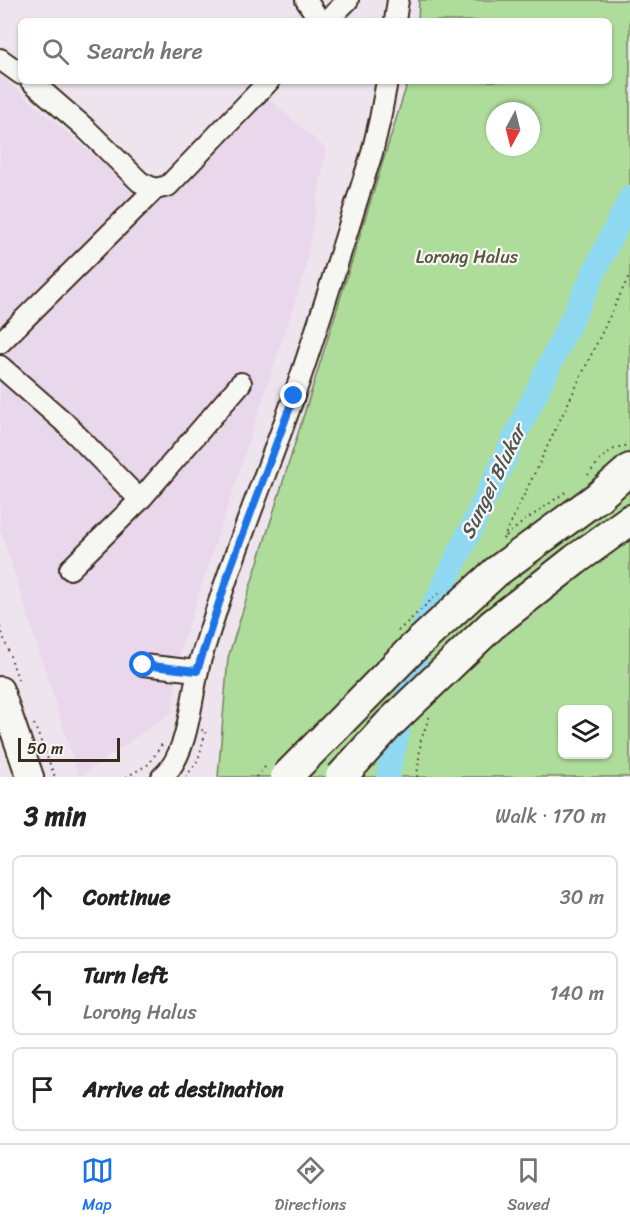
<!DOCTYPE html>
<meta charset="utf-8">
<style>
body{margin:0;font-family:Sriracha,sans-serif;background:#f6f6f6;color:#222}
.controls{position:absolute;right:18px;bottom:18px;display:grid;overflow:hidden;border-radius:9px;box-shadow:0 2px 4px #0004}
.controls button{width:54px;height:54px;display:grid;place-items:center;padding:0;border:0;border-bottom:2px solid #e0e0e0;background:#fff;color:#222;font:30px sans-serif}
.compass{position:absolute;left:486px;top:102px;width:54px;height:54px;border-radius:50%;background:#fff;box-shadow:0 2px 4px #0004;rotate:187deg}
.scale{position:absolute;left:18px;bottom:15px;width:102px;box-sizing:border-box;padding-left:6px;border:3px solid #3b2a1e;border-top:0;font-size:16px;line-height:21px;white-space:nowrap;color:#3b2a1e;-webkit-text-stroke:4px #f6f6f2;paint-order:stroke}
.stop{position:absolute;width:18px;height:18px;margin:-14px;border:4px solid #1a73e8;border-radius:50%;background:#fff}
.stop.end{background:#1a73e8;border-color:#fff;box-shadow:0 2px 6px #0008}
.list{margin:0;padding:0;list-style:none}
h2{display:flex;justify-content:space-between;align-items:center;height:78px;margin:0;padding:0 24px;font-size:26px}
h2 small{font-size:20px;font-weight:400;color:#767676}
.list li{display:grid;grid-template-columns:39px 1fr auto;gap:18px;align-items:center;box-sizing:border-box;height:84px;margin:0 12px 12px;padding:0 12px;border:2px solid #e0e0e0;border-radius:9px}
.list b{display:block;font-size:22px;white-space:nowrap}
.list p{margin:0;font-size:20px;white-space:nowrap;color:#767676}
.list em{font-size:20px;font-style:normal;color:#767676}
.icon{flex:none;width:33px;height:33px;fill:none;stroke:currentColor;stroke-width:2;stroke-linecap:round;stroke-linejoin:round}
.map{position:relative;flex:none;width:630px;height:777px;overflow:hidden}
.search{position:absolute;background:#fff;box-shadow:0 2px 4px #0004;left:18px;right:18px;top:18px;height:66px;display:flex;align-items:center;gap:15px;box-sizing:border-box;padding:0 21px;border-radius:9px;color:#767676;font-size:22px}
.sheet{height:366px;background:#fff}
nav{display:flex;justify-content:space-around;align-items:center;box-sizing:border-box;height:84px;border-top:2px solid #e0e0e0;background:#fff;font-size:16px;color:#767676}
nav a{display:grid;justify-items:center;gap:3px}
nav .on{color:#1a73e8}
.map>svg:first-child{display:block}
</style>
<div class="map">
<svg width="630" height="777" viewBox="0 0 630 777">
<rect width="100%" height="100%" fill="#eee4ee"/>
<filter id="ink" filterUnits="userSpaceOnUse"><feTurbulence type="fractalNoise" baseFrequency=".0167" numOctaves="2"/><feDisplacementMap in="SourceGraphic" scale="12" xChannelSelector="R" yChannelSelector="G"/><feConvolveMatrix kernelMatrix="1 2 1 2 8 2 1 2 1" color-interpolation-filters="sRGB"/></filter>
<g filter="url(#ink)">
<path fill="#e9d7ec" d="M 0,75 L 154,207 L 267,97 L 326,149 L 305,271 L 181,648 L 172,712 L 79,777 L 0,528 Z"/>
<path fill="#aedc9b" stroke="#74835c" stroke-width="1.5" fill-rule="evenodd" d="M 419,0 L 630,0 L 630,777 L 218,777 L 228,658 L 408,81 L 609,81 L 609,21 L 418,21 ZM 495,111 L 531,111 L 531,147 L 495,147 ZM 562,710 L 608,710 L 608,754 L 562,754 Z"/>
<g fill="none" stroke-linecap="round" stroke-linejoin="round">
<path stroke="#90d9f2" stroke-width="24" d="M 388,777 L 389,768 L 424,626 L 630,198"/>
<g stroke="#3b2a1e" stroke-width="24">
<path id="minor" d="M 306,0 L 320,21
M 327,21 L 348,0
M 395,21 L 398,0
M 0,59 L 21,74
M 31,81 L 84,127 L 140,182 L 155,189 L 168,186 L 269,81
M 0,343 L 155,189
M 0,366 L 64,422 L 140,500
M 70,569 L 140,500 L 241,383
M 143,665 L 197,671
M 162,777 C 190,754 191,692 201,658 C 211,627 220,597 231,567 C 251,509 274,453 294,396 C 322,316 346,234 372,153 L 380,119 L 387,81"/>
</g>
<g stroke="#3b2a1e" stroke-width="30">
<path id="major" d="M 0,690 L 30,777"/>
</g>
<g stroke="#3b2a1e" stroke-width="34">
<path id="highway" d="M 598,497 L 630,469
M 575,560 L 630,520"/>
</g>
<path stroke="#3b2a1e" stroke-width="2" stroke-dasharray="1.5 4.5" stroke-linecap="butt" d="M 588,475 C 598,462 611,444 630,446
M 503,539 L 630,274
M 0,627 L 19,682
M 34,724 L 55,777
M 126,777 L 149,764 L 164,741
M 186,777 L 198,760 L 206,731 L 201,730
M 417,777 L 421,740 L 430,715"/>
<use href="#minor" stroke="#f6f6f2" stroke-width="20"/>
<use href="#major" stroke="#f6f6f2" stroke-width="26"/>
<use href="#highway" stroke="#f6f6f2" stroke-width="30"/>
<g stroke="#3b2a1e" stroke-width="34" stroke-linecap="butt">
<path id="highway-bridge" d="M 286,777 L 411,650 L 496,572 L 598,497
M 341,777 L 389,724 L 492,625 L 575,560"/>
</g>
<path stroke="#3b2a1e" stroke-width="2" stroke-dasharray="1.5 4.5" stroke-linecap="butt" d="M 506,536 L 523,522 L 567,491
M 398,631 L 442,590
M 256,777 L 266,766"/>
<use href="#highway-bridge" stroke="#f6f6f2" stroke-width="30"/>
</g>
</g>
<g fill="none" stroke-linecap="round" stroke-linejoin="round" filter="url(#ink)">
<path stroke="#1a73e8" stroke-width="8" d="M 143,665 L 197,671 L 231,566 L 294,396"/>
</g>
<g text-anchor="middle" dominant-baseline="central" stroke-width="4.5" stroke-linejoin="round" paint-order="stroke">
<g font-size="18" fill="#58563d" stroke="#f6f6f2">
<text x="467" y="257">Lorong Halus</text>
</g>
<g font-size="20" font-style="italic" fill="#505653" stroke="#f6f6f2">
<text transform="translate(493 482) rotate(-64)">Sungei Blukar</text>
</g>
</g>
</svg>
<div class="controls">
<button><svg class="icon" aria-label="layers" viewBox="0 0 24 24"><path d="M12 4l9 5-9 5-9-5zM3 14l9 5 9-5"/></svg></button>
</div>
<svg class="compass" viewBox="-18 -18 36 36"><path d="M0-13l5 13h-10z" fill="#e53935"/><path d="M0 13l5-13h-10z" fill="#767676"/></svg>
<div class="scale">50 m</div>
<div class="stop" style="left:143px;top:665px"></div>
<div class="stop end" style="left:294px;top:396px"></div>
<div class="search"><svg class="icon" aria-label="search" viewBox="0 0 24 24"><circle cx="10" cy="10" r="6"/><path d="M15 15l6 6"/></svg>Search here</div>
</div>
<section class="sheet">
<h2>3 min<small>Walk · 170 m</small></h2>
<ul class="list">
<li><svg class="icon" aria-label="ahead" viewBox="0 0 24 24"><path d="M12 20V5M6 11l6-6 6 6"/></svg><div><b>Continue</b></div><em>30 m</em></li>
<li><svg class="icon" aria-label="left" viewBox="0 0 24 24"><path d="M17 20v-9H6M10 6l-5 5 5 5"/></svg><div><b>Turn left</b><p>Lorong Halus</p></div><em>140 m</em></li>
<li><svg class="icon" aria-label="arrive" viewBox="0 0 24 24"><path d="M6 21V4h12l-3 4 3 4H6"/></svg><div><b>Arrive at destination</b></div></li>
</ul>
</section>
<nav>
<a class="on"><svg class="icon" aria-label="map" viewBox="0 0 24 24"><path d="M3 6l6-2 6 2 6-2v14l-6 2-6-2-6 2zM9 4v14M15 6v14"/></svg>Map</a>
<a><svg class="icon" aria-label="directions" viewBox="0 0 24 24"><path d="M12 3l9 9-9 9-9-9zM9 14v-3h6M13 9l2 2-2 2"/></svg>Directions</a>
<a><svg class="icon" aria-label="saved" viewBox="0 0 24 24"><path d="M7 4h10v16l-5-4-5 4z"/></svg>Saved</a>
</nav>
